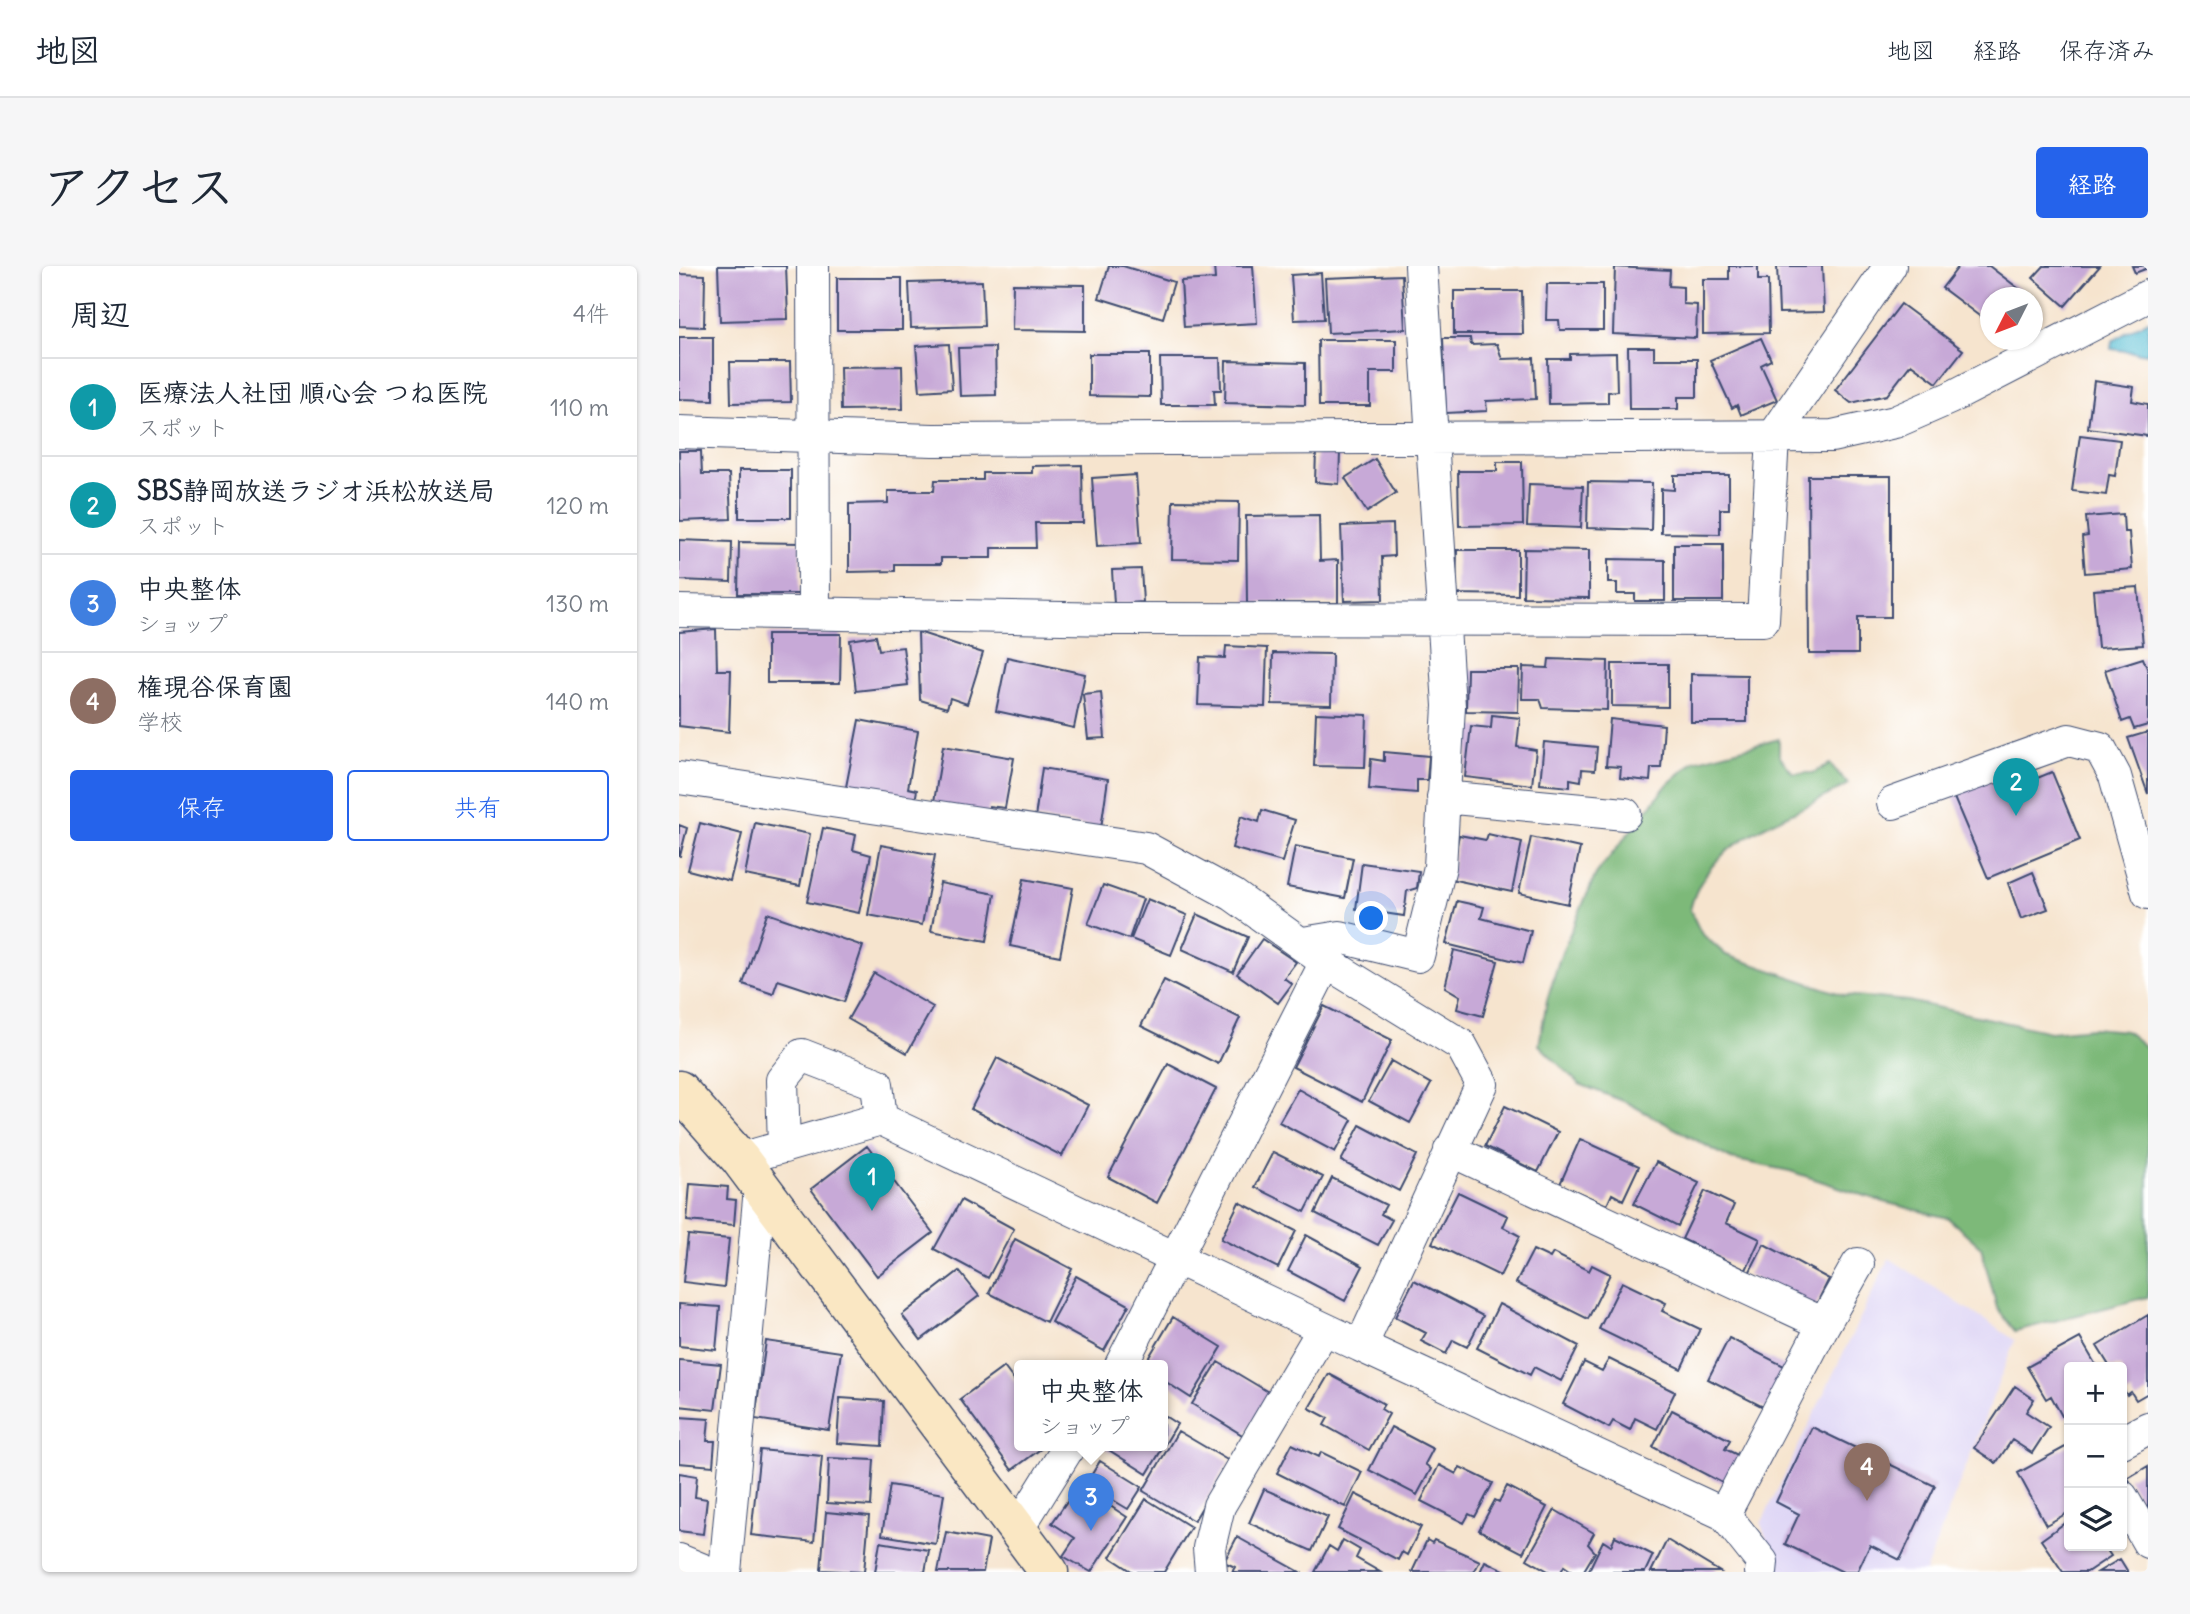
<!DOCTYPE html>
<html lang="ja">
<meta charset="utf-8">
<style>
body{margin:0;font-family:Delius,"Klee One",sans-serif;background:#f6f6f7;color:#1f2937}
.controls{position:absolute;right:21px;bottom:21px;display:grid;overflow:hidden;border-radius:7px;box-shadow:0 2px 5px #0004}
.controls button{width:63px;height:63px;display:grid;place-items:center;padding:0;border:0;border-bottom:2px solid #e0e1e3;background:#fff;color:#1f2937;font:35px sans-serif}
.compass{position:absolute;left:1301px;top:21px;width:63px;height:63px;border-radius:50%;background:#fff;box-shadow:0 2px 5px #0004;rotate:228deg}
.you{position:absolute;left:693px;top:653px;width:24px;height:24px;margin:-18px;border:5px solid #fff;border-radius:50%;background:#1a73e8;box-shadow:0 0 0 10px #1a73e833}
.badge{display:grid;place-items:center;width:46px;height:46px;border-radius:50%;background:#2563eb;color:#fff;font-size:23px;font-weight:700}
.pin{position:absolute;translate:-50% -58px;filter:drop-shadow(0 2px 4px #0008)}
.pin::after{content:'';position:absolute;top:37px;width:24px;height:21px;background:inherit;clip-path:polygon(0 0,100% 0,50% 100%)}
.popup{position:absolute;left:335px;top:1094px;width:154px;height:91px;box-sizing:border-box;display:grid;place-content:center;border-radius:7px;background:#fff;filter:drop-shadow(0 2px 5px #0005);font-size:23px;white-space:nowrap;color:#747a83}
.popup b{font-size:26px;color:#1f2937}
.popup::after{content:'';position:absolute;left:50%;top:100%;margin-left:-14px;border:14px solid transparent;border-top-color:#fff}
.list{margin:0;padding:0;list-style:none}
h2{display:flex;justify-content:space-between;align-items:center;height:91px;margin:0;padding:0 28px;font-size:30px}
h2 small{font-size:23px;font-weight:400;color:#747a83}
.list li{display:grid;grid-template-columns:46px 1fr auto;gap:21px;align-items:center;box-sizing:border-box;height:98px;padding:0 28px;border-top:2px solid #e0e1e3}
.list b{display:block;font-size:26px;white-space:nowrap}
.list p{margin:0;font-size:23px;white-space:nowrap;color:#747a83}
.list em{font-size:23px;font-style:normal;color:#747a83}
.actions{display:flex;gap:14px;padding:21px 28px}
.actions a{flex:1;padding:16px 0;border:2px solid #2563eb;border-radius:7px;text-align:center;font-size:24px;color:#2563eb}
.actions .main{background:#2563eb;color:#fff}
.icon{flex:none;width:38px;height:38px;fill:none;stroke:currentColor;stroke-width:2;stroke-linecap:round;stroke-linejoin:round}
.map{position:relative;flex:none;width:1469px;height:1306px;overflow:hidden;border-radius:7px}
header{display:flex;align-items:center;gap:42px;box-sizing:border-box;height:98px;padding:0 35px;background:#fff;border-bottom:2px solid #e0e1e3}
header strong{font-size:33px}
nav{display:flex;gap:38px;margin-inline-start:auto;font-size:24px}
.intro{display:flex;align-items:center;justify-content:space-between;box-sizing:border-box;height:168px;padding:0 42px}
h1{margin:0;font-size:49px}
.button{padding:18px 32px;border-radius:7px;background:#2563eb;color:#fff;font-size:24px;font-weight:700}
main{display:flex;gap:42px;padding:0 42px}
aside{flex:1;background:#fff;border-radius:7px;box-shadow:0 2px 5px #0004}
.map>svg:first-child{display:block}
</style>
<header>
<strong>地図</strong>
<nav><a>地図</a><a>経路</a><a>保存済み</a></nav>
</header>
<div class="intro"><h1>アクセス</h1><a class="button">経路</a></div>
<main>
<aside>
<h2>周辺<small>4件</small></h2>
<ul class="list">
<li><span class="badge" style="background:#0f9aa8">1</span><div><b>医療法人社団 順心会 つね医院</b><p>スポット</p></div><em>110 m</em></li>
<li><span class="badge" style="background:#0f9aa8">2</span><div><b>SBS静岡放送ラジオ浜松放送局</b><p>スポット</p></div><em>120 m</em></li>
<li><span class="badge" style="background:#3f7fe0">3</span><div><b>中央整体</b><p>ショップ</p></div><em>130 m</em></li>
<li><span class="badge" style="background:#8d6e63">4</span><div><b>権現谷保育園</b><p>学校</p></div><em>140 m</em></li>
</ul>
<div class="actions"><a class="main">保存</a><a>共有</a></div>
</aside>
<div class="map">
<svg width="1469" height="1306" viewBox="0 0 1469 1306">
<rect width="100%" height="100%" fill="#fff"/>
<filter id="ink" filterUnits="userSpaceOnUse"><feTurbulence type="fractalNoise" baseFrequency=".0143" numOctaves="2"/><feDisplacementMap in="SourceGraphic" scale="14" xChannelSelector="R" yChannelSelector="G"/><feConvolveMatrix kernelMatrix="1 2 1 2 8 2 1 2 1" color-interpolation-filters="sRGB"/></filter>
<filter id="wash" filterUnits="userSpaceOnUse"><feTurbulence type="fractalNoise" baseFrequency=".00686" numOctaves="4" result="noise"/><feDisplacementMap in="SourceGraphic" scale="28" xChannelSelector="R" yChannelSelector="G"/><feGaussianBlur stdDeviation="1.57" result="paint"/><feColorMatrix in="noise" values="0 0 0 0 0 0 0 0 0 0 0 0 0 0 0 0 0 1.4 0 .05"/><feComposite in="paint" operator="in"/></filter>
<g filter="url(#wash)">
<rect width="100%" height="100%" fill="#f6e4ce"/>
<path fill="#ded5f5" d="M 1210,992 L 1336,1074 L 1246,1306 L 1100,1306 L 1082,1258 Z"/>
<path fill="#7db979" stroke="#4c746c" stroke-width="2" d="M 1100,473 L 1100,490 L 1114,507 L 1134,507 L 1151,498 L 1169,518 C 1111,554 1029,569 1011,644 L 1022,667 L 1047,689 L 1165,729 L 1229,735 L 1371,766 L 1413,762 L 1447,765 L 1469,783 L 1469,1031 L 1336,1065 L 1318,1042 L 1302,981 L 1269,952 L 1205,936 L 1111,905 L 1052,893 L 949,837 L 900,818 L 860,779 L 868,734 L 882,688 L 917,608 L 989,518 L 1015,495 Z"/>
<path fill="#55bdd2" stroke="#387698" stroke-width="2" d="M 1469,54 L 1469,88 L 1432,83 L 1433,75 Z"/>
<g id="blocks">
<path fill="#c7a9d7" d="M 39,0 L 107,0 L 109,53 L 41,55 Z
M 430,0 L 444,0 L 495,16 L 484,52 L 420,32 Z
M 535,0 L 574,0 L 578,57 L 505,61 L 502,15 L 536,13 Z
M 1050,0 L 1079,0 L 1079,14 L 1089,14 L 1090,67 L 1024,68 L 1024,13 L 1050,13 Z
M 1098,0 L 1143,0 L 1145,46 L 1100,47 Z
M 1280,0 L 1310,0 L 1352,32 L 1311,32 L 1311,58 L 1263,22 Z
M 1365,0 L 1421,0 L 1386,40 L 1354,12 Z
M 1453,0 L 1469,0 L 1469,2 L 1456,7 Z
M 936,1 L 991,4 L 990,20 L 1004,21 L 1004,38 L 1018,39 L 1017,72 L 934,68 Z
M 642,7 L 645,53 L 615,54 L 612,9 Z
M 0,8 L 26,9 L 25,61 L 0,60 Z
M 723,9 L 726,63 L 649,67 L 646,12 Z
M 158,12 L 223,12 L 223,64 L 158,64 Z
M 303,15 L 305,60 L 232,62 L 230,17 Z
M 334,18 L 406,19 L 406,65 L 333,64 Z
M 868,18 L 924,18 L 924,64 L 881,64 L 880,54 L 867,54 Z
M 775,25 L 843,25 L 844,68 L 775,68 Z
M 1222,38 L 1284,84 L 1258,117 L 1232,98 L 1208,129 L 1172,137 L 1156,124 Z
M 0,71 L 34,71 L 34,134 L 0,133 Z
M 764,72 L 791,72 L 792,79 L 818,78 L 823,93 L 855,92 L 857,133 L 807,135 L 808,145 L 767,147 Z
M 1082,72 L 1092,94 L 1082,99 L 1098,134 L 1062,149 L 1058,139 L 1053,142 L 1031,94 Z
M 639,74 L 717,74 L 717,106 L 691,106 L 691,140 L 640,140 Z
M 270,78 L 273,123 L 241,125 L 237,80 Z
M 316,81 L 317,129 L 281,130 L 279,82 Z
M 949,81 L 975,81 L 975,93 L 1018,93 L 1018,131 L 999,131 L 999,143 L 950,143 Z
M 937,87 L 938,125 L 929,126 L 929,137 L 870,138 L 869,93 L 891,93 L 891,88 Z
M 410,88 L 471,88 L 471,131 L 410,130 Z
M 481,92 L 541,92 L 542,124 L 535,124 L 536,139 L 482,139 Z
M 547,95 L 626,97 L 626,139 L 546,137 Z
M 51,96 L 111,96 L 112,136 L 52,137 Z
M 223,100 L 224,143 L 162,144 L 161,101 Z
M 1415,115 L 1455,121 L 1453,135 L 1469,138 L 1469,170 L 1409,162 Z
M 1401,169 L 1441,174 L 1436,210 L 1430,209 L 1427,229 L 1393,225 Z
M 0,185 L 22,185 L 23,208 L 50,208 L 52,253 L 1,255 Z
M 637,185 L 661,186 L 660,218 L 636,216 Z
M 696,193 L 717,227 L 688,246 L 666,212 Z
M 818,196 L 843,196 L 844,259 L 780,260 L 779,205 L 818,205 Z
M 403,199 L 404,257 L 356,257 L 357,282 L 312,282 L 312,292 L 262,292 L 262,298 L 216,298 L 216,305 L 170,306 L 170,238 L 209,237 L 209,225 L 255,225 L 256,214 L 304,214 L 304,207 L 353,207 L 353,200 Z
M 60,204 L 112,204 L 112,252 L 60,252 Z
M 457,209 L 462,277 L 418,280 L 413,212 Z
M 995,209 L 1050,209 L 1050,243 L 1041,243 L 1041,268 L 982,267 L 982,223 L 995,224 Z
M 1129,210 L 1212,210 L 1212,351 L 1179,351 L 1179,388 L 1130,388 Z
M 909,216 L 973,217 L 972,264 L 908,262 Z
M 850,218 L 904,220 L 902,262 L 848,260 Z
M 494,235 L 560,236 L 559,294 L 493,293 Z
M 1444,248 L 1445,266 L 1450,266 L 1453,303 L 1406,307 L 1403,271 L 1409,270 L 1407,251 Z
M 640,249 L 641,295 L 659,294 L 659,337 L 568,337 L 567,250 Z
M 714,258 L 715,290 L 703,291 L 704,334 L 665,335 L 662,260 Z
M 0,274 L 53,276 L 52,316 L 0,314 Z
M 60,276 L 121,277 L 121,328 L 59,328 Z
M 995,278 L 1044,278 L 1044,335 L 995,335 Z
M 845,283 L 910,284 L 910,332 L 844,331 Z
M 778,284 L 839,284 L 839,329 L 777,328 Z
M 929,293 L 986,294 L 986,335 L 956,335 L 956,328 L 938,328 L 938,317 L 929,317 Z
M 462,303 L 464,336 L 435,338 L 433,304 Z
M 1459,321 L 1464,379 L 1419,382 L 1414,324 Z
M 37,363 L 38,404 L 52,404 L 50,466 L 0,460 L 0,366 Z
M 239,366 L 304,387 L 288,438 L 271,432 L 268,442 L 241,434 Z
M 88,368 L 162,368 L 161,417 L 88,417 Z
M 197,370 L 200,384 L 224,381 L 229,419 L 177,425 L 171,374 Z
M 547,380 L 588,382 L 586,441 L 519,439 L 521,391 L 546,392 Z
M 594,387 L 653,388 L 652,439 L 593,438 Z
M 328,391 L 406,408 L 395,462 L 317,445 Z
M 1464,392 L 1469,405 L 1469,459 L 1455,463 L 1451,453 L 1443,456 L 1426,404 Z
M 870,393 L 929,395 L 928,444 L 864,442 L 861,433 L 843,433 L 844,401 L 869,402 Z
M 933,398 L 989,398 L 989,441 L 933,440 Z
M 788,403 L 840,403 L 839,446 L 787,445 Z
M 1012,408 L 1068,409 L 1068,456 L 1012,456 Z
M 422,426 L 426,472 L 409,473 L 404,428 Z
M 637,447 L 688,449 L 686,501 L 635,500 Z
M 813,449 L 841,452 L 838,481 L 857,484 L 853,519 L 786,511 L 792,460 L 812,462 Z
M 931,453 L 985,459 L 982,502 L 972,502 L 971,515 L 941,512 L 942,501 L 927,500 Z
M 180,454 L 239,465 L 229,522 L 238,524 L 236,535 L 167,521 Z
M 1469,466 L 1469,528 L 1449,472 Z
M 865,476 L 918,481 L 916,504 L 903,503 L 902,515 L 891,513 L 891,521 L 861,518 Z
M 264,480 L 335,492 L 326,542 L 310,540 L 308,551 L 254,542 Z
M 705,486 L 750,490 L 748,514 L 738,514 L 738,527 L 690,523 L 692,493 L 705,495 Z
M 363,502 L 429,513 L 422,562 L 356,552 Z
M 1328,504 L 1336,521 L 1373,506 L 1401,574 L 1309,612 L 1273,527 Z
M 583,544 L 616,554 L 603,596 L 553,582 L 562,550 L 580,556 Z
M 21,557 L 63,568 L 51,615 L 9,604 Z
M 76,557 L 131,568 L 121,620 L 66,609 Z
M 0,559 L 8,562 L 1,590 L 0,590 Z
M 144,562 L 177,569 L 174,584 L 192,589 L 180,647 L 128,636 Z
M 809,568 L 843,576 L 833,626 L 771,613 L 780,569 L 807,574 Z
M 852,571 L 901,582 L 889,638 L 840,627 Z
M 202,579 L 256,589 L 243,659 L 189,649 Z
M 616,580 L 674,592 L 666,632 L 608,621 Z
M 683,597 L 740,605 L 738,622 L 728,625 L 725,650 L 677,643 Z
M 1354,606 L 1369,643 L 1342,653 L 1329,617 Z
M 345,613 L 394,622 L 381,690 L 331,680 Z
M 261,617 L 316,628 L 308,675 L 252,665 Z
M 424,619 L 464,633 L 450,673 L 409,658 Z
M 468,633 L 508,649 L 492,689 L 452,673 Z
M 778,635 L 805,641 L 802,652 L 852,665 L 844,697 L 767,678 Z
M 88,647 L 184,680 L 165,736 L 99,714 L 94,728 L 64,718 Z
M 518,648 L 569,671 L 554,706 L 503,683 Z
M 583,673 L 617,696 L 605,712 L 613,718 L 599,737 L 558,708 Z
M 775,684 L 819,695 L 804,750 L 778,743 L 781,730 L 766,721 Z
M 195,707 L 254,741 L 228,787 L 169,753 Z
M 485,714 L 561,752 L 539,798 L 462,760 Z
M 645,740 L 713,774 L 683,836 L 614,801 Z
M 318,792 L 409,839 L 383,890 L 292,843 Z
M 712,795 L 752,818 L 731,857 L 690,835 Z
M 489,798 L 537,823 L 478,937 L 429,911 Z
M 619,823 L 673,854 L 656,886 L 600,856 Z
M 826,840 L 879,866 L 859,906 L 806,880 Z
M 681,859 L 738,889 L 720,925 L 662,895 Z
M 901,873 L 960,900 L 944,934 L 933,928 L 928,939 L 881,918 Z
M 188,880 L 254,967 L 198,1010 L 132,923 Z
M 594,886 L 644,911 L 626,946 L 576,921 Z
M 977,896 L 1020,917 L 999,960 L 955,938 Z
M 653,912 L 707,939 L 702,948 L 713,954 L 699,979 L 636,947 Z
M 11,918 L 49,921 L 48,933 L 57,934 L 55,959 L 8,955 Z
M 1026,925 L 1055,939 L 1047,957 L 1081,973 L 1067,1004 L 1003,973 Z
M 779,926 L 829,950 L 824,961 L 841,970 L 821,1010 L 753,977 Z
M 282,934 L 335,963 L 309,1012 L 255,983 Z
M 560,936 L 617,965 L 599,1002 L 542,973 Z
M 9,969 L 50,973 L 45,1021 L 4,1016 Z
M 627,969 L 684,1000 L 666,1035 L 609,1005 Z
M 336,973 L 393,1003 L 367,1056 L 310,1027 Z
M 1085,978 L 1150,1013 L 1135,1043 L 1069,1009 Z
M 854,984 L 871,992 L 874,987 L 910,1005 L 913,999 L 931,1008 L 909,1053 L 837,1017 Z
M 280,1005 L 300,1030 L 242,1074 L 223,1049 Z
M 397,1010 L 450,1039 L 425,1085 L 372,1056 Z
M 735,1014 L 804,1050 L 788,1081 L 774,1074 L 767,1088 L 742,1075 L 747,1067 L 716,1051 Z
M 943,1016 L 987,1037 L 983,1045 L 1021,1063 L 1002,1103 L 920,1063 Z
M 0,1038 L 41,1041 L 37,1084 L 0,1080 Z
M 820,1038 L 900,1080 L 882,1115 L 855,1101 L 851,1109 L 798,1082 Z
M 1469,1049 L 1469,1127 L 1457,1134 L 1452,1126 L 1448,1129 L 1443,1121 L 1443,1101 L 1431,1101 L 1418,1080 Z
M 494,1051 L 543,1081 L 512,1132 L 484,1114 L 487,1108 L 484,1099 L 467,1096 Z
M 1050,1072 L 1109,1102 L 1088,1143 L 1029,1113 Z
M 1401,1072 L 1418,1101 L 1390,1101 L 1390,1150 L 1384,1152 L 1372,1130 L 1367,1133 L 1348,1101 Z
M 87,1075 L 162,1086 L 150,1164 L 76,1153 Z
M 930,1093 L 996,1126 L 978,1163 L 956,1152 L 951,1164 L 934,1155 L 930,1162 L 884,1138 L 905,1096 L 923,1105 Z
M 0,1094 L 42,1098 L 36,1144 L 0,1140 Z
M 539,1096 L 591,1127 L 565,1170 L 513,1138 Z
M 325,1101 L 340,1121 L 340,1179 L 367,1179 L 333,1204 L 281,1133 Z
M 650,1108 L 705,1138 L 702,1143 L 710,1148 L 690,1184 L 645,1159 L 649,1152 L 630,1142 Z
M 1336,1120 L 1355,1133 L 1347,1146 L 1370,1161 L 1353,1187 L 1333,1174 L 1317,1197 L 1295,1182 Z
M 161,1132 L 205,1135 L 203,1180 L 158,1177 Z
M 993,1144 L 1051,1174 L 1046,1183 L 1063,1191 L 1049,1220 L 974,1181 Z
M 484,1149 L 498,1158 L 468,1208 L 422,1179 L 484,1179 Z
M 0,1151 L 30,1153 L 28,1175 L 36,1175 L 34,1200 L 0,1197 Z
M 712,1161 L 754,1183 L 746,1198 L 752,1203 L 738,1229 L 690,1204 Z
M 1133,1161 L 1256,1220 L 1221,1294 L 1191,1279 L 1178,1306 L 1164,1306 L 1106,1278 L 1120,1248 L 1097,1236 Z
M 499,1165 L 550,1195 L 515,1255 L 464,1225 Z
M 613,1178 L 640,1191 L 642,1186 L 683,1206 L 666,1241 L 598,1207 Z
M 1390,1179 L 1390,1246 L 1367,1259 L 1339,1207 Z
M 81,1184 L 143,1190 L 135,1276 L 72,1269 Z
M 150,1192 L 195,1194 L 192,1240 L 148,1237 Z
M 421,1195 L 463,1221 L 449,1243 L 407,1218 Z
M 760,1199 L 777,1208 L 781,1201 L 814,1217 L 796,1251 L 790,1248 L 785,1257 L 742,1235 Z
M 1469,1200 L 1469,1248 L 1449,1212 Z
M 0,1207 L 18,1210 L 16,1231 L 28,1233 L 24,1268 L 0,1265 Z
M 211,1219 L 265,1228 L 257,1278 L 203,1269 Z
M 399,1219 L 448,1251 L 412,1306 L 384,1290 L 396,1272 L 373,1257 Z
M 828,1220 L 868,1241 L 844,1287 L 800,1264 L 816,1234 L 820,1236 Z
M 585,1223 L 649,1251 L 633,1285 L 570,1257 Z
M 676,1228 L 742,1261 L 728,1289 L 723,1286 L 719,1294 L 659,1263 Z
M 467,1233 L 512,1261 L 485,1306 L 454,1306 L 431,1291 Z
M 876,1244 L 915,1267 L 909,1278 L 916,1286 L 904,1306 L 894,1306 L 885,1300 L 882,1306 L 871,1306 L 848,1293 Z
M 147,1246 L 190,1250 L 185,1306 L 142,1304 Z
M 1390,1254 L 1390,1280 L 1425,1280 L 1432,1290 L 1408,1306 L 1384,1306 L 1362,1274 Z
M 267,1266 L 310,1274 L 304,1306 L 259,1306 Z
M 936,1270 L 974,1289 L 966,1306 L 909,1306 L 924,1275 L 932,1280 Z
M 558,1271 L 621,1306 L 553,1306 L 556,1301 L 545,1296 Z
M 664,1274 L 681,1284 L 677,1292 L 701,1306 L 636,1306 L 650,1280 L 658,1285 Z
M 748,1274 L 753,1277 L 755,1274 L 801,1295 L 795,1306 L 733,1306 Z
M 988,1274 L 1041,1306 L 972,1306 Z
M 201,1276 L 250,1284 L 246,1306 L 196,1306 Z
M 1441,1293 L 1449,1306 L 1419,1306 Z
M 806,1295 L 829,1306 L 801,1306 Z"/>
</g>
</g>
<g filter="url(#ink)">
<use href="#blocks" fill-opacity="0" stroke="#3c4a6f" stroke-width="2"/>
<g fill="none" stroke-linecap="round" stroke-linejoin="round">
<g stroke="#3c4a6f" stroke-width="34">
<path id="street" d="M 134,0 L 135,347
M 0,166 L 254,174 L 1153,170 L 1216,156 L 1271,132 L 1469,30
M 0,345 L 437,353 L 1084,354 L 1094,171 L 1211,0
M 0,512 L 467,582 L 554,629 L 647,696 L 782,779 L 803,818 L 682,1080 L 1045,1248 L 1083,1296 L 1082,1306
M 764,531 L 946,548
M 1214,537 L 1390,474 L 1421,482 L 1436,510 L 1469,627
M 624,677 L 661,671 L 739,690 L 761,601 L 770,440 L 742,0
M 105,881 L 103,814 L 123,789 L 198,818 L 202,853
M 771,884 L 1145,1058 L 1045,1248
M 61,893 L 202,853 L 682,1080
M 1145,1058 L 1179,998
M 442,1099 L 647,696
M 1443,1176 L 1469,1162
M 1443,1231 L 1469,1276
M 338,1264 L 391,1179
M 0,1294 L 29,1306
M 46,1306 L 81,922
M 532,1306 L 530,1282 L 540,1240 L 644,1064"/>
</g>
<g stroke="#3c4a6f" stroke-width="41">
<path id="secondary" d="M 0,824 L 61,893 L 370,1306"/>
</g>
<use href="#street" stroke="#fff" stroke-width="32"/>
<use href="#secondary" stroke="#fae7c3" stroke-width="38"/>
</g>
</g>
</svg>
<div class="controls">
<button>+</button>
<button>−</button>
<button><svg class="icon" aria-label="layers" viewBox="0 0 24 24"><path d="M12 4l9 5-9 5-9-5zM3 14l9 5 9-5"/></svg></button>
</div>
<svg class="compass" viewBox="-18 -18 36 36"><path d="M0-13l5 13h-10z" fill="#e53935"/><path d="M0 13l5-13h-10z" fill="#747a83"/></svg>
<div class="you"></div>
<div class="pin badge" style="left:193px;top:945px;background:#0f9aa8">1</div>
<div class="pin badge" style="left:1337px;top:550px;background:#0f9aa8">2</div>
<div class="pin badge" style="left:412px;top:1265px;background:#3f7fe0">3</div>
<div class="popup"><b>中央整体</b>ショップ</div>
<div class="pin badge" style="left:1188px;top:1235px;background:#8d6e63">4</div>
</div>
</main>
